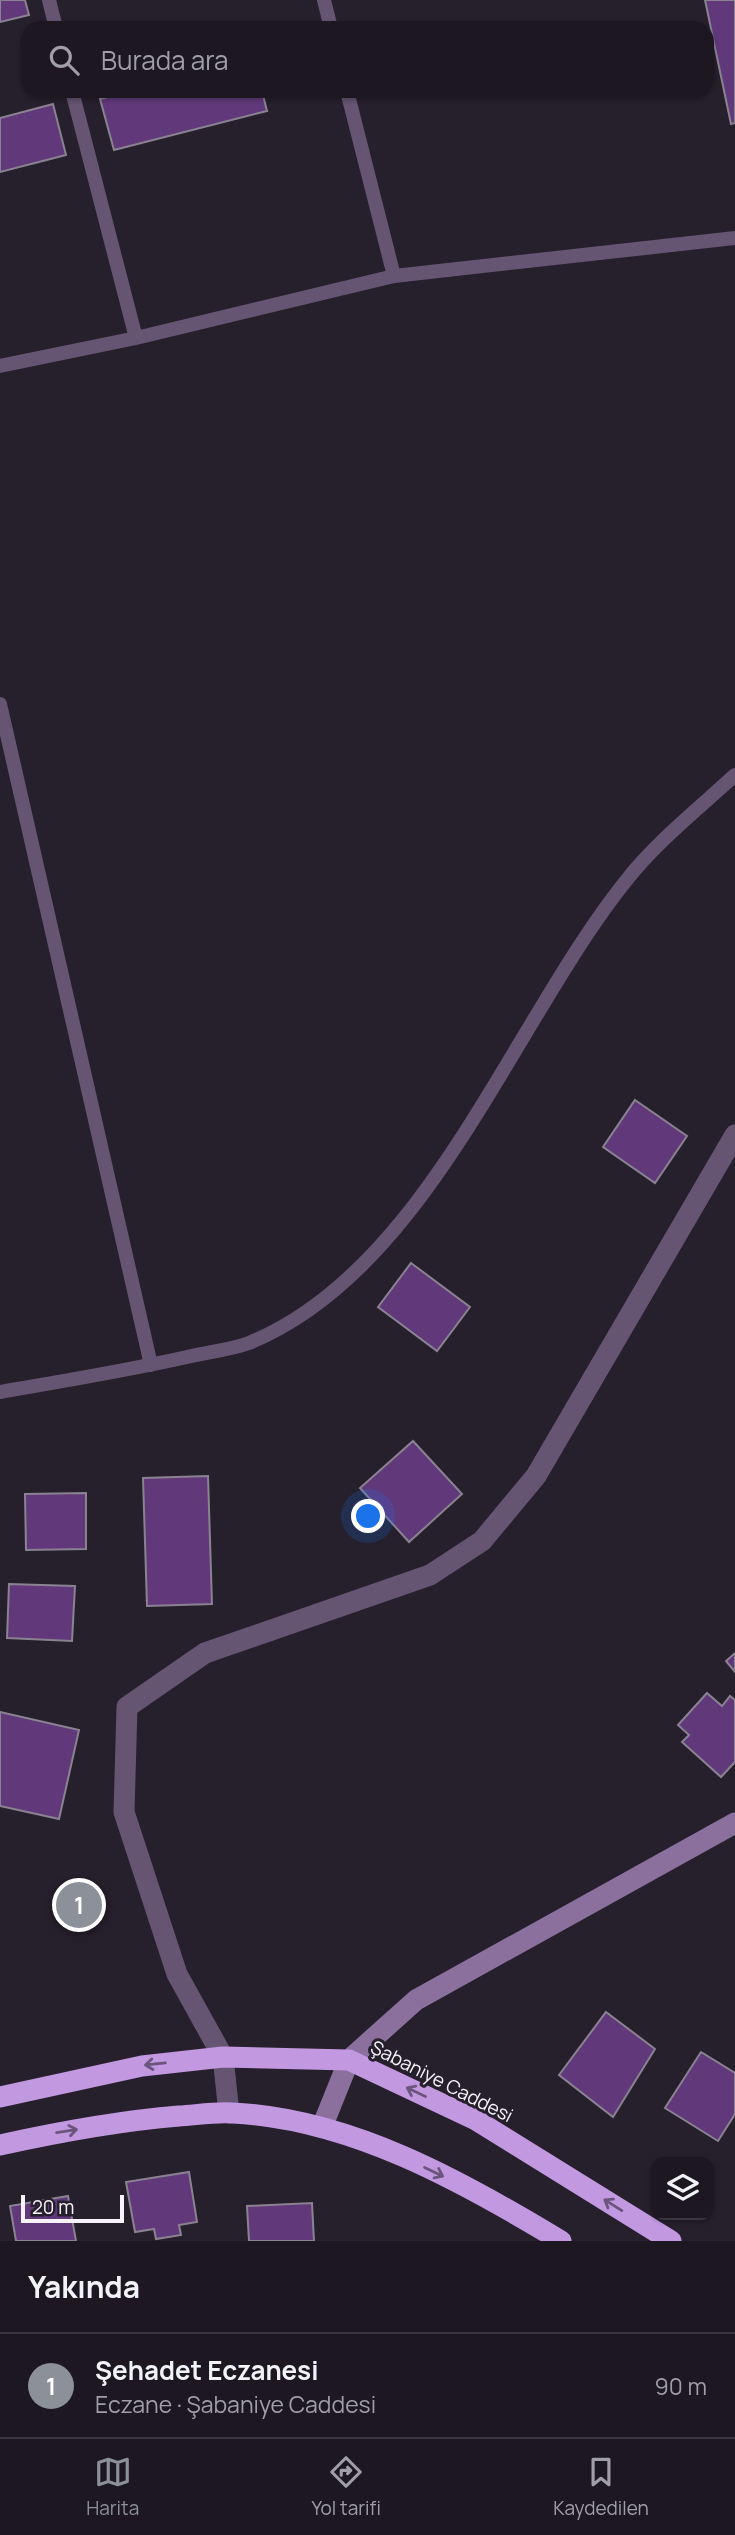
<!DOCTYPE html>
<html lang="tr">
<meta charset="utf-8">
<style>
body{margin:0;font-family:Manrope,sans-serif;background:#29242e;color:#f1f3f6}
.controls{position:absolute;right:21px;bottom:21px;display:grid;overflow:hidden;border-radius:14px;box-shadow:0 2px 5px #0004}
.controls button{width:63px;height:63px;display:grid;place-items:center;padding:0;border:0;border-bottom:2px solid #3a363f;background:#1c1721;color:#f1f3f6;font:35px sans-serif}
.scale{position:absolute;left:21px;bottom:18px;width:103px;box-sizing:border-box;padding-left:7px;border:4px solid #f8f3fb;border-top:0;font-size:19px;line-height:24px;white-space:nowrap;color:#f8f3fb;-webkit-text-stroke:5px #261f2c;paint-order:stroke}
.you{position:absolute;left:369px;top:1517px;width:24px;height:24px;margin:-18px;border:5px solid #fff;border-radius:50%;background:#1a73e8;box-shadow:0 0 0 10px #1a73e833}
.badge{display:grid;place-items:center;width:46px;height:46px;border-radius:50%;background:#8c9099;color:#fff;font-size:23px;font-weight:700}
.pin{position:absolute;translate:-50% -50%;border:4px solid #fff;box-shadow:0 2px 7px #0006}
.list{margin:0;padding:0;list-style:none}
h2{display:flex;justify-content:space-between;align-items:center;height:91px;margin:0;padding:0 28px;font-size:30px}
h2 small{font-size:23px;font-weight:400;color:#a09fa5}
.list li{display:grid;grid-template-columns:46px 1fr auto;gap:21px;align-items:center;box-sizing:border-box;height:105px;padding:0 28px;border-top:2px solid #3a363f}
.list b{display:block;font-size:26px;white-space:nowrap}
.list p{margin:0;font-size:23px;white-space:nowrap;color:#a09fa5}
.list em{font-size:23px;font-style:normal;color:#a09fa5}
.icon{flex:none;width:38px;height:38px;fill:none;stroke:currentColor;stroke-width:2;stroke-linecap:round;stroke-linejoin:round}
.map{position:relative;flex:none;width:735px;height:2241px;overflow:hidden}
.search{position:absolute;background:#1c1721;box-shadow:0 2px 5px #0004;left:21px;right:21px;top:21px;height:77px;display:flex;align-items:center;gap:18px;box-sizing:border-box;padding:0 24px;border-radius:21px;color:#a09fa5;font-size:26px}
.sheet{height:196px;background:#1c1721}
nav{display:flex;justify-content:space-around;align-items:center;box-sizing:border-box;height:98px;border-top:2px solid #3a363f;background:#1c1721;font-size:19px;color:#a09fa5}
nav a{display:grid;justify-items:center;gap:4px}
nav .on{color:#8c9099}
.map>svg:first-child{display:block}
</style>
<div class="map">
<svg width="735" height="2241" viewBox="0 0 735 2241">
<rect width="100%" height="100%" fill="#261f2c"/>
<path fill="#61397b" stroke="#8a8291" stroke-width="2" d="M 0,0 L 25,0 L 29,15 L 0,22 Z
M 705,0 L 735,0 L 735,123 L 731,124 Z
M 130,91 L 262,91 L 267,111 L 114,150 L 100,99 Z
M 53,104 L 66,155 L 0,172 L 0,118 Z
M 635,1100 L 687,1136 L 655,1183 L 603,1147 Z
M 411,1263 L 470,1307 L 437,1351 L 378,1307 Z
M 413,1441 L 462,1494 L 409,1542 L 360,1488 Z
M 208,1476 L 212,1604 L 147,1606 L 143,1478 Z
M 86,1493 L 86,1549 L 26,1550 L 25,1494 Z
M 9,1584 L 75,1586 L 72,1641 L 7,1638 Z
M 735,1653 L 735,1672 L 726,1661 Z
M 707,1693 L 722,1706 L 730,1696 L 735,1700 L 735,1762 L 721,1777 L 682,1742 L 689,1735 L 678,1725 Z
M 0,1712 L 79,1730 L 59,1819 L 0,1806 Z
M 606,2012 L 655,2049 L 613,2117 L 559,2075 Z
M 701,2052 L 735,2073 L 735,2114 L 718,2141 L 665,2108 Z
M 189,2172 L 197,2222 L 179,2225 L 181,2235 L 156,2239 L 154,2229 L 135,2232 L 126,2182 Z
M 68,2196 L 76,2241 L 16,2241 L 10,2206 Z
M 312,2203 L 314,2241 L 249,2241 L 247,2206 Z"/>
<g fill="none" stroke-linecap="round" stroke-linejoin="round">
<path stroke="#655472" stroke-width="14" d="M 49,0 L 56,28
M 324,0 L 331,28
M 72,91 L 136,338
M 347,91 L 394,276
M 0,366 L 136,338 L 394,276 L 735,238
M 0,704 L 151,1365
M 0,1392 C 63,1381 125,1371 187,1357 C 207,1352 230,1350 249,1343 C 426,1271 511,1025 625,882 C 656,842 698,809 735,775"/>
<path stroke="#655472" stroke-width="21" d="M 229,2113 L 223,2057 L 177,1974 L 124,1812 L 127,1707 L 205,1653 L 430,1575 L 482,1541 L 536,1476 L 735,1135"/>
<path stroke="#8b709e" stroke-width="21" d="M 322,2127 L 349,2060 L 416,2000 L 735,1823"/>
<path stroke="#c298e1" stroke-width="21" d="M 0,2097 L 142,2066 L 223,2057 L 349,2060 L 476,2120 L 671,2241
M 0,2145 C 59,2132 118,2121 179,2116 C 196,2115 214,2112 232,2113 C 349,2118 462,2181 561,2241"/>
</g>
<defs><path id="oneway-shaft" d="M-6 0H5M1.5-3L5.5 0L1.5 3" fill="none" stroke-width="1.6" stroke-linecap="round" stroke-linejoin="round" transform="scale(1.75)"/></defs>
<g stroke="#6c557d">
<use href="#oneway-shaft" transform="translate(155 2064) rotate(174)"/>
<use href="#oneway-shaft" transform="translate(416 2092) rotate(-155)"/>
<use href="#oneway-shaft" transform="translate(67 2131) rotate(-9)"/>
<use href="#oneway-shaft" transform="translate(434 2172) rotate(26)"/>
<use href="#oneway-shaft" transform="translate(613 2205) rotate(-148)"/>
</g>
<g text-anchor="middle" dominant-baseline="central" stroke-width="6" stroke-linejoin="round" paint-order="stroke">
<g font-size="19" fill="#f8f3fb" stroke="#261f2c">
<text transform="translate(442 2081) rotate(27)">Şabaniye Caddesi</text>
</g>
</g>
</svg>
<div class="controls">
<button><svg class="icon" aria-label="layers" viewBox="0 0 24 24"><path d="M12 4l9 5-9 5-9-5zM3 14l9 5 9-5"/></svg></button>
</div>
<div class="scale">20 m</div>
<div class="you"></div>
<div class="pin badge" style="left:79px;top:1905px">1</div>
<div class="search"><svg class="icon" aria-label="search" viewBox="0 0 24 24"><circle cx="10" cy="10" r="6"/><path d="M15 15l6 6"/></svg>Burada ara</div>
</div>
<section class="sheet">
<h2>Yakında<small></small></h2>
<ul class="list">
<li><span class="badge">1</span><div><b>Şehadet Eczanesi</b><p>Eczane · Şabaniye Caddesi</p></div><em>90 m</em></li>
</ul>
</section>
<nav>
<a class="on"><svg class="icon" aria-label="map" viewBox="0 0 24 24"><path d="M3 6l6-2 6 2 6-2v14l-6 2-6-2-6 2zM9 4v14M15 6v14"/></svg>Harita</a>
<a><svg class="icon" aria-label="directions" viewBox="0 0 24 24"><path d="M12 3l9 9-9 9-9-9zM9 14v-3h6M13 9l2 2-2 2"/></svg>Yol tarifi</a>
<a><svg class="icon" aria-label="saved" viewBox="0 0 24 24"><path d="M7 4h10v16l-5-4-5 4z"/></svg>Kaydedilen</a>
</nav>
